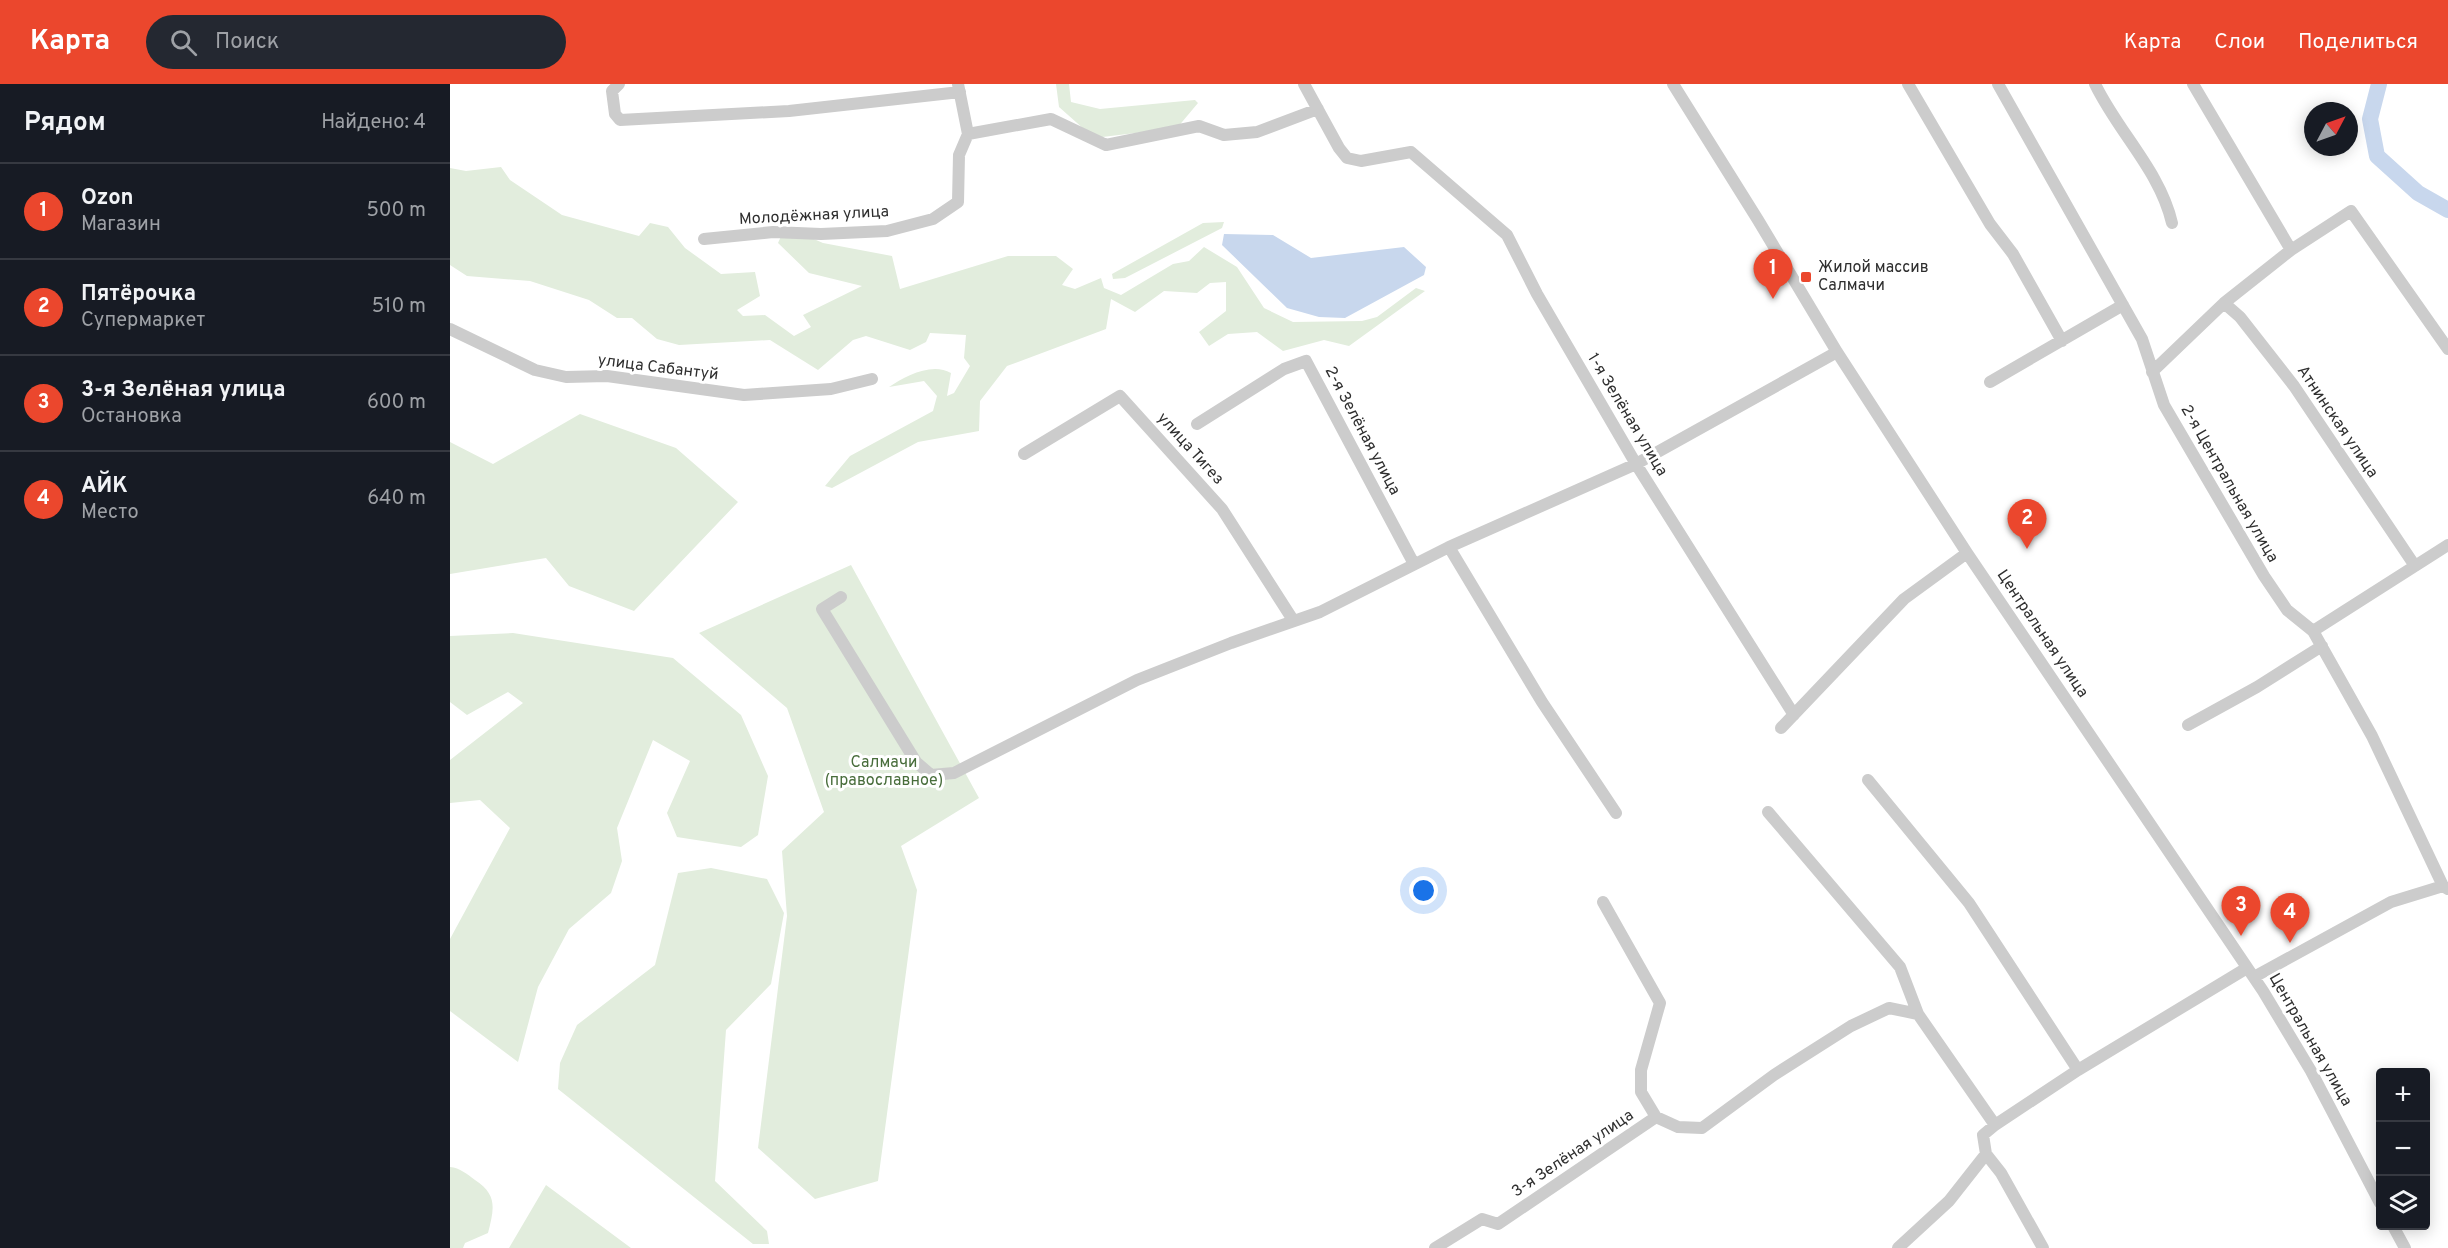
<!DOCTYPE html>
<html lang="ru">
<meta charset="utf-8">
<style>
body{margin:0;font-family:Overpass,sans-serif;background:#242831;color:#f1f3f6}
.controls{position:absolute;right:18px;bottom:18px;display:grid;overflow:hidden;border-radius:6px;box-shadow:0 3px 15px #0003}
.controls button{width:54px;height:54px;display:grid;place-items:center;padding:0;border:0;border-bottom:2px solid #363941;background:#171b24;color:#f1f3f6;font:30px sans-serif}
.compass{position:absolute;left:1854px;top:18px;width:54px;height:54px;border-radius:50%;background:#171b24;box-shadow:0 3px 15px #0003;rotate:49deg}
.you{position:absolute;left:974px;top:807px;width:21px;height:21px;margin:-15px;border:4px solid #fff;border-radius:50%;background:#1a73e8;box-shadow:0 0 0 9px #1a73e833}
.badge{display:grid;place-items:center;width:39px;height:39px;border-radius:50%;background:#eb472d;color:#fff;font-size:20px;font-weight:700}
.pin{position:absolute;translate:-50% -50px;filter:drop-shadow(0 2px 3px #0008)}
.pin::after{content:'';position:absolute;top:32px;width:21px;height:18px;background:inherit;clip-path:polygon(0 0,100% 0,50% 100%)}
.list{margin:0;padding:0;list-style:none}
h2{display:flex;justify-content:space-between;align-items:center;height:78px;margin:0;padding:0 24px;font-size:26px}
h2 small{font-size:20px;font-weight:400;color:#9ea1a6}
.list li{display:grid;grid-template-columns:39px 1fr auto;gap:18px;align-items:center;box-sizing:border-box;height:96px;padding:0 24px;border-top:2px solid #363941}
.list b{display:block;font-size:22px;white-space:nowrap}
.list p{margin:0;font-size:20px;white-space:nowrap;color:#9ea1a6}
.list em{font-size:20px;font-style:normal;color:#9ea1a6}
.icon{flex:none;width:33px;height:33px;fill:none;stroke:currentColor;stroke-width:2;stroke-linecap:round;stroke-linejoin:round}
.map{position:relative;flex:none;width:1998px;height:1164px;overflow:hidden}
header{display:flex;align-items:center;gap:36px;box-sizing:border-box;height:84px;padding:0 30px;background:#eb472d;color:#fff}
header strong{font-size:28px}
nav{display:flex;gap:33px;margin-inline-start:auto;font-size:21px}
.search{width:420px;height:54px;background:#242831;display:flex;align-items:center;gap:15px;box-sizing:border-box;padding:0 21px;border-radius:33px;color:#9ea1a6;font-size:22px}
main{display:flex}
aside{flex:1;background:#171b24}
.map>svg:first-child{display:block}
</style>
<header>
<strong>Карта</strong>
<div class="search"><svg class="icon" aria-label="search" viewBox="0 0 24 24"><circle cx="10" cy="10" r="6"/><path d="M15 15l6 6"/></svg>Поиск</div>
<nav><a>Карта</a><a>Слои</a><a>Поделиться</a></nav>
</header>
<main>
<aside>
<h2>Рядом<small>Найдено: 4</small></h2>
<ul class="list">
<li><span class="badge">1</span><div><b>Ozon</b><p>Магазин</p></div><em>500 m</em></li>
<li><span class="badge">2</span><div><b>Пятёрочка</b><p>Супермаркет</p></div><em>510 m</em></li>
<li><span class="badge">3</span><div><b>3-я Зелёная улица</b><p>Остановка</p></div><em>600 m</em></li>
<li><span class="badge">4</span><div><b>АЙК</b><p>Место</p></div><em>640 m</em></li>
</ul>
</aside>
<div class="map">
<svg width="1998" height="1164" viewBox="0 0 1998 1164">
<rect width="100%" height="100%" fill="#fff"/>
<path fill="#e2eddd" d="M 606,0 L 619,0 L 621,18 L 650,25 L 745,16 L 748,19 L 727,44 L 644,54 L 609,23 Z
M 51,83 L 60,96 L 112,131 L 189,152 L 200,139 L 218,143 L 235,164 L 271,190 L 305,188 L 310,212 L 287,226 L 293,232 L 315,231 L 344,252 L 361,243 L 353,231 L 412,202 L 359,189 L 328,159 L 333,148 L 343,146 L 373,159 L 442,172 L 450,205 L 558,172 L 606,172 L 623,185 L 612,201 L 625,205 L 651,194 L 654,204 L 671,211 L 723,180 L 739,177 L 754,163 L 787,183 L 814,224 L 843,238 L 912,237 L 927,233 L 966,204 L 975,207 L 899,262 L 874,256 L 833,267 L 807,248 L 778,250 L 759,262 L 749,248 L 776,227 L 776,198 L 760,199 L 747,209 L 714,207 L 685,228 L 661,215 L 656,245 L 557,282 L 530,317 L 529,347 L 468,358 L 382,404 L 375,402 L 400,372 L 483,327 L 487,312 L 474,297 L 439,303 C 455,292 482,278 501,289 L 497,312 L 504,309 L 520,282 L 514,274 L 516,251 L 480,249 L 476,258 L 460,266 L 416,252 L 403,256 L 368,286 L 320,256 L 229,261 L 207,255 L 182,234 L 167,234 L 139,216 L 80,197 L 17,192 L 0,181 L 0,84 L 16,87 Z
M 774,138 L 772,144 L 675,194 L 663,195 L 662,190 L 753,139 Z
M 130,330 L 226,364 L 288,418 L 184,527 L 119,502 L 96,474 L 0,490 L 0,358 L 43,380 Z
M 401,481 L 529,714 L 451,762 L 467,806 L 428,1097 L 365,1115 L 308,1064 L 337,832 L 332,767 L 374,728 L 337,624 L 249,549 Z
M 63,549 L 223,574 L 291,631 L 318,692 L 308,751 L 291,763 L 227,753 L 217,729 L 240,677 L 203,656 L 167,744 L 172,777 L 161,809 L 119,845 L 88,903 L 68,978 L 0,927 L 0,855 L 60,744 L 30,716 L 0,719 L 0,676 L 73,619 L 58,608 L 17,631 L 0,618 L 0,552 Z
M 261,784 L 317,795 L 334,829 L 321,900 L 276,946 L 265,1097 L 317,1147 L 319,1160 L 303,1160 L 108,1005 L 110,979 L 127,941 L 205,881 L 228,789 Z
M 0,1083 C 10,1084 17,1090 25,1096 C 48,1111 44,1125 38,1149 L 15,1159 L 13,1164 L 0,1164 Z
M 96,1101 L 181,1164 L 59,1164 Z"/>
<path fill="#c8d7ed" d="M 774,150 L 823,151 L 861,174 L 954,163 L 976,183 L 974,191 L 895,234 L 869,233 L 837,224 L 772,161 Z"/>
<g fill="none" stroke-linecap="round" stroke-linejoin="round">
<path stroke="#c8d7ed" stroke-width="16" d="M 1929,0 L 1920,35 L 1927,72 L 1968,109 L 1998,126"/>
<path stroke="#ccc" stroke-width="12" d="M 169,0 L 162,7 L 165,30 L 170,36 L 339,27 L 510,8
M 508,0 L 518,50 L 601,35 L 656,61 L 749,42 L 774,51 L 807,48 L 868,25
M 854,0 L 889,64 L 897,74 L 911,77 L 961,68 L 1057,151 L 1087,210 L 1186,380 L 1344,631
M 1223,0 L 1308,136 L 1387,268 L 1517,469 L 1813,907 L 1861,987 L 1930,1119
M 1458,0 L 1540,140 L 1563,170 L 1612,257
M 1548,0 L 1692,255 L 1714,321 L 1814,492 L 1837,526 L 1863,547 L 1922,652 L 1993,802 L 1998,805
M 1645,0 C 1668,48 1710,87 1722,139
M 1743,0 L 1841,166
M 254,155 L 323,148 L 371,150 L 437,147 L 483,135 L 508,118 L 509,71 L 518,50
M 1774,219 L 1790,233 L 1844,302 L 1965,482
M 0,245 L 85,286 L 116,293 L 157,292 L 294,311 L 381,305 L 422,295
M 1702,288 L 1774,219 L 1841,166 L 1901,127 L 1998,265
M 1540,298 L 1673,221
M 747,340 L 834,285 L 856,277 L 964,480
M 574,370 L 670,312 L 772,425 L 843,536
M 999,463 L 1092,618 L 1166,729
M 391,513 L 372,525 L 466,678 L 481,691 L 504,689 L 687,596 L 781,559 L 870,528 L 999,463 L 1186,380 L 1387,268
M 1863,547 L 1998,461
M 1738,641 L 1807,603 L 1872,562
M 1331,644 L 1454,515 L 1517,469
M 1418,696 L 1519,819 L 1628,986
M 1318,728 L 1450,883 L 1468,930 L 1545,1041
M 1153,818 L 1210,919 L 1191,986 L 1191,1008 L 1206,1033
M 1804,893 L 1941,818 L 1993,802
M 1536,1070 L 1533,1051 L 1545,1041 L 1628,986 L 1797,884
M 1943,1142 L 1955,1164
M 985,1164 L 1032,1135 L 1048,1140 L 1206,1033 L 1228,1043 L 1252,1044 L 1324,991 L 1401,942 L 1439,924 L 1468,930
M 1448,1164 L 1499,1117 L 1536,1070 L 1551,1089 L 1593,1164"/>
</g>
<rect fill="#eb472d" stroke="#fff" stroke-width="2" x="1350" y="187" width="12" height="12" rx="3"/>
<g text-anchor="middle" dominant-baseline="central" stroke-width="6" stroke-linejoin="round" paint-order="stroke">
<g font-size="16" fill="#2f2f2f" stroke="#fff">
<text transform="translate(364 132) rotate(-3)">Молодёжная улица</text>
<text transform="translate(208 284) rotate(7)">улица Сабантуй</text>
<text transform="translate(1177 331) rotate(59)">1-я Зелёная улица</text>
<text transform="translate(1887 338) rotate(56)">Атнинская улица</text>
<text transform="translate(912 347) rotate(62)">2-я Зелёная улица</text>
<text transform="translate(740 365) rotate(48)">улица Тигез</text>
<text transform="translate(1779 400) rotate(60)">2-я Центральная улица</text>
<text transform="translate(1592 550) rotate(56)">Центральная улица</text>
<text transform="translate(1860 956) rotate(60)">Центральная улица</text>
<text transform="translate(1123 1070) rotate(-34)">3-я Зелёная улица</text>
</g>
<g font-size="16" fill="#2f2f2f" stroke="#fff" text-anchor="start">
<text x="1368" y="184">Жилой массив<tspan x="1368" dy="18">Салмачи</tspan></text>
</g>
<g font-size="16" fill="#486d3b" stroke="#fff">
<text x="434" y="679">Салмачи<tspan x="434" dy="18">(православное)</tspan></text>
</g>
</g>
</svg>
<div class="controls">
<button>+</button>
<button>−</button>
<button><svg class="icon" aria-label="layers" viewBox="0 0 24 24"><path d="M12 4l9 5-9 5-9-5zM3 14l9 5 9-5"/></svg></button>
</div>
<svg class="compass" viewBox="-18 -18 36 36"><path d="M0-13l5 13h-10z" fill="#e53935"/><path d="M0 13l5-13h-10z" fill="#9ea1a6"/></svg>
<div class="you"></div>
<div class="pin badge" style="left:1323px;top:215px">1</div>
<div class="pin badge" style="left:1577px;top:465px">2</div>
<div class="pin badge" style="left:1791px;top:852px">3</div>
<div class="pin badge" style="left:1840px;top:859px">4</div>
</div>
</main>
